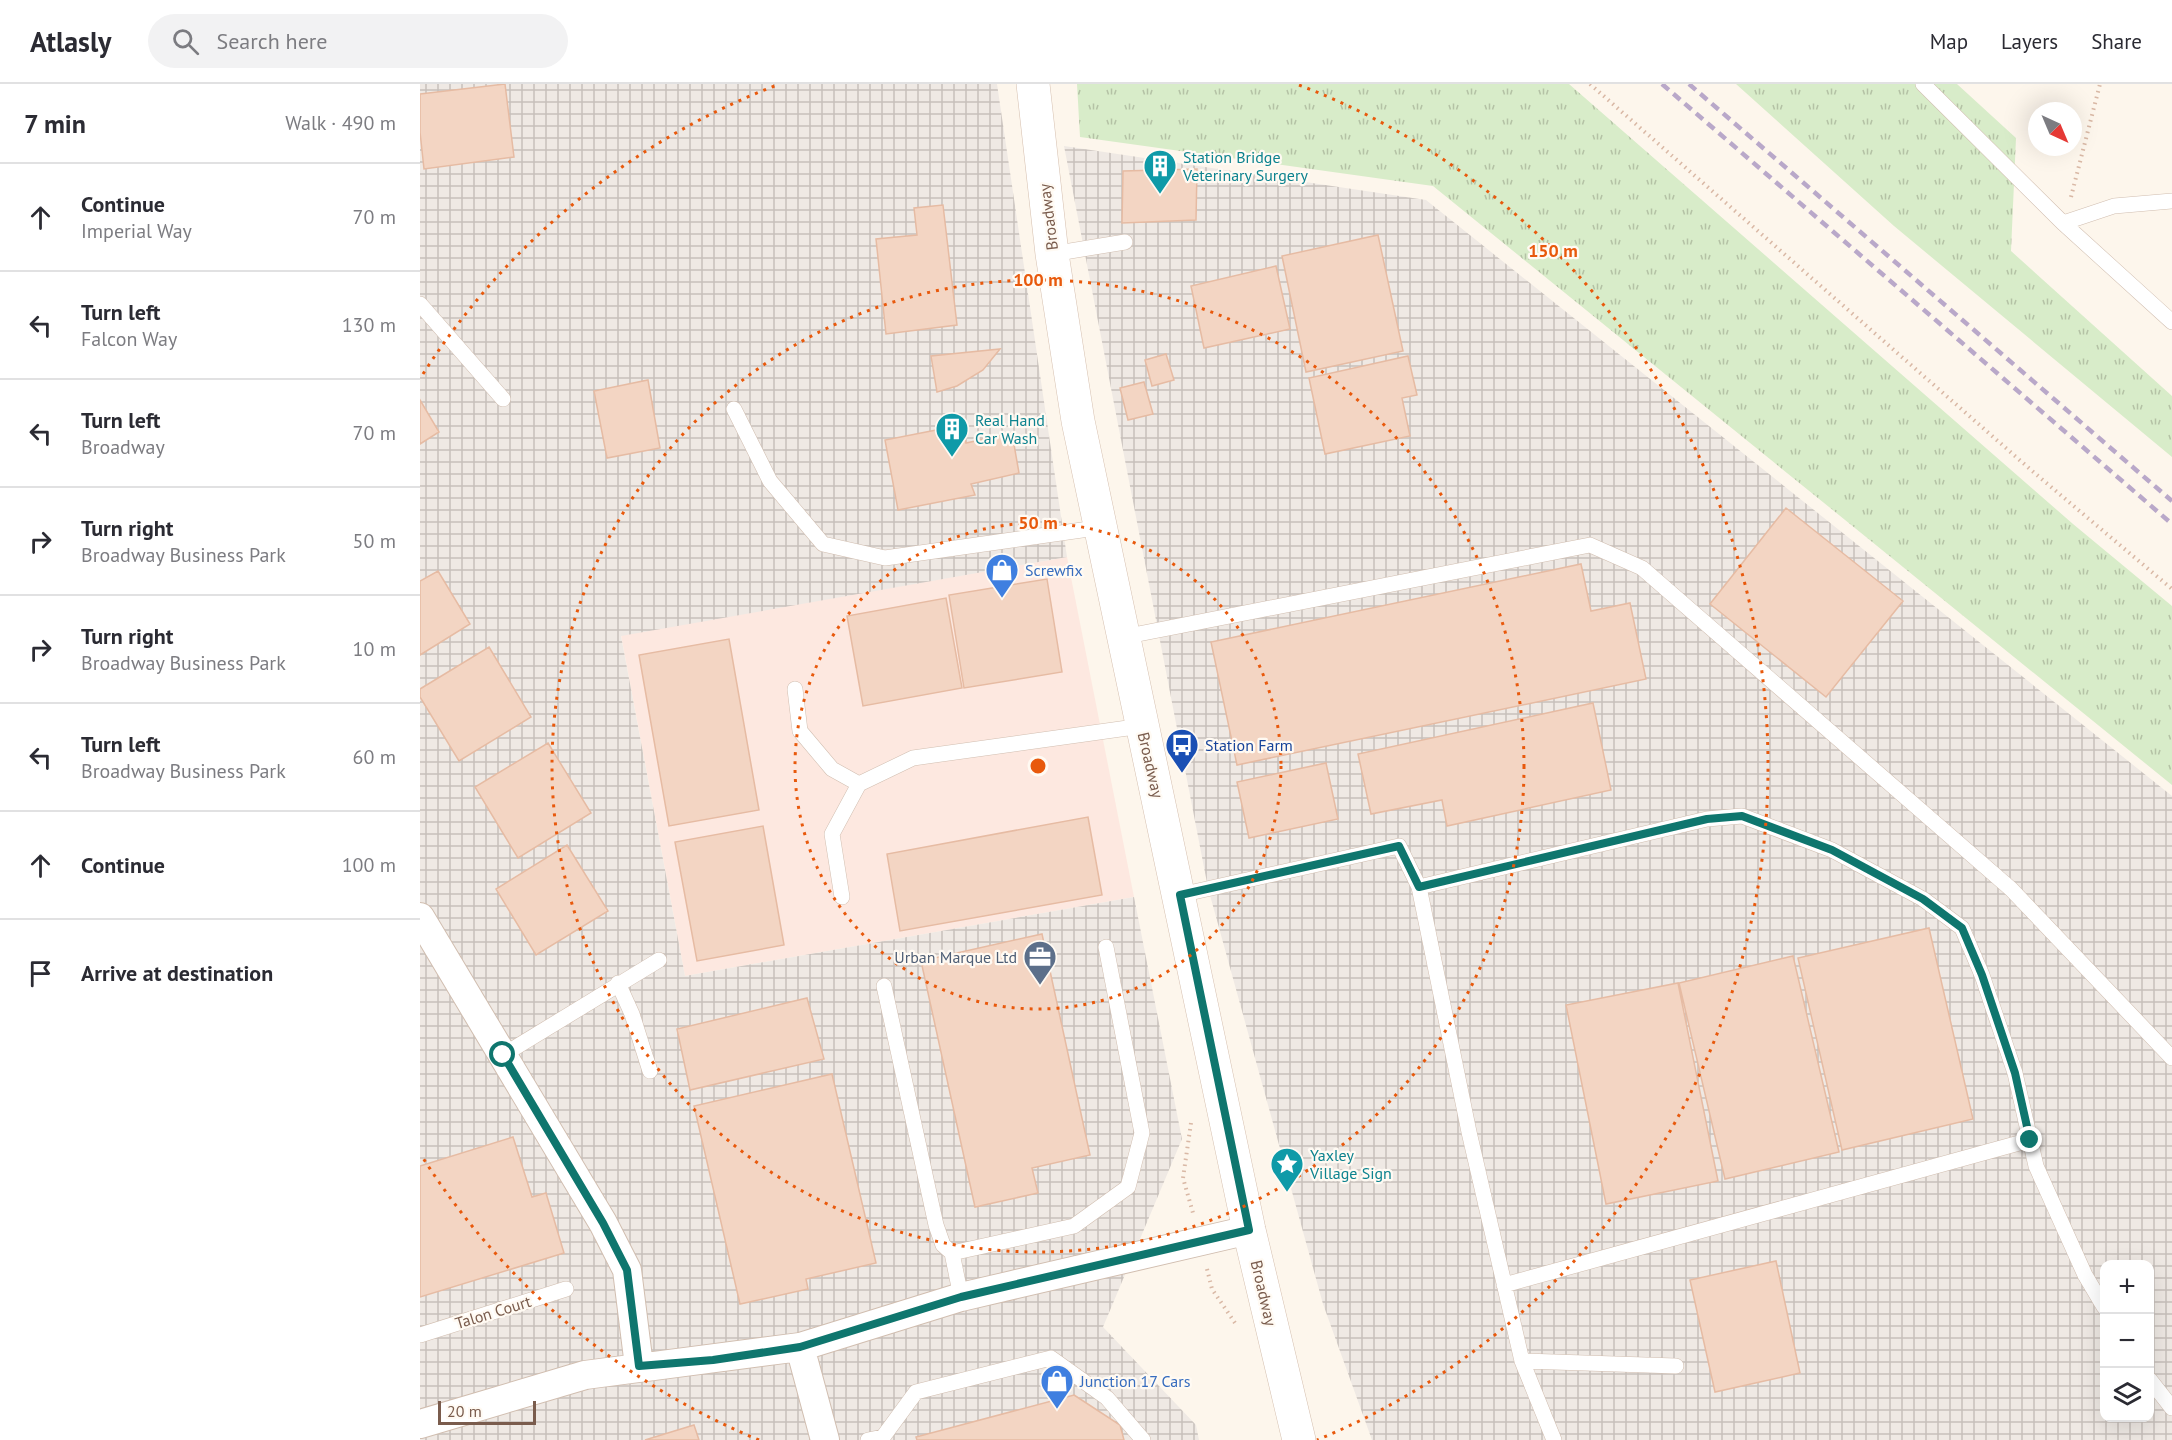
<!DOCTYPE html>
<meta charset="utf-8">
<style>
body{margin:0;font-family:"PT Sans",sans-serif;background:#f2f2f3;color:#2b2b33}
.controls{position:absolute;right:18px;bottom:18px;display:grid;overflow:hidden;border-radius:12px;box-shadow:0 6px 24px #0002}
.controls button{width:54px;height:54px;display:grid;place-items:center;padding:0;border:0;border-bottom:2px solid #e1e1e2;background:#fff;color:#2b2b33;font:30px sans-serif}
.compass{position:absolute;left:1608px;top:18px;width:54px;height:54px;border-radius:50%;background:#fff;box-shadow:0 6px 24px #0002;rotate:136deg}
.scale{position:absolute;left:18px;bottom:15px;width:98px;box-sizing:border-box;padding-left:6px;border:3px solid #7a5c4d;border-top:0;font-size:16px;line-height:21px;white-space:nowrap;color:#7a5c4d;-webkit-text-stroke:4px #fffaf3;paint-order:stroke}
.stop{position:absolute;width:18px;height:18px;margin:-14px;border:4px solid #0f766e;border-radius:50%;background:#fff}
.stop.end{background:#0f766e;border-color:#fff;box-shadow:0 2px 6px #0008}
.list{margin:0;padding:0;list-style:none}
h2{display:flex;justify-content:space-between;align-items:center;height:78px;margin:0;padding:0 24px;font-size:26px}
h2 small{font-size:20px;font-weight:400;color:#7c7c81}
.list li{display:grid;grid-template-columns:39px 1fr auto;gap:18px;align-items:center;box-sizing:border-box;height:108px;padding:0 24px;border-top:2px solid #e1e1e2}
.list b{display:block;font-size:22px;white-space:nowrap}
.list p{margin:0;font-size:20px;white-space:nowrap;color:#7c7c81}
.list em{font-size:20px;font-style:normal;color:#7c7c81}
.icon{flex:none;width:33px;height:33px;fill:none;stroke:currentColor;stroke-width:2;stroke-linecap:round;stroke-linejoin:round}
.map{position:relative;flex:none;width:1752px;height:1356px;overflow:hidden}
header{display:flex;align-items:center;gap:36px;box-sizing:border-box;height:84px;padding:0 30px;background:#fff;border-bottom:2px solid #e1e1e2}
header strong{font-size:28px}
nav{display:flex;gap:33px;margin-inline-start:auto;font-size:21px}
.search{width:420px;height:54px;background:#f2f2f3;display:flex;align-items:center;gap:15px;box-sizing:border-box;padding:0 21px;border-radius:33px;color:#7c7c81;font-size:22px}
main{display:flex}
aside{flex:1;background:#fff}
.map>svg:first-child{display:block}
</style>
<header>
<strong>Atlasly</strong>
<div class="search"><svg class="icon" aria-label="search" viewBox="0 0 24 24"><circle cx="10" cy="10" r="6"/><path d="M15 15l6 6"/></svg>Search here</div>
<nav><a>Map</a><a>Layers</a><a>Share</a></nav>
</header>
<main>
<aside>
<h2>7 min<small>Walk · 490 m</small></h2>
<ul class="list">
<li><svg class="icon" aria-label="ahead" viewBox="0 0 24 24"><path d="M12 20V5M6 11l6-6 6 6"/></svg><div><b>Continue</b><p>Imperial Way</p></div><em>70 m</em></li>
<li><svg class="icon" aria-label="left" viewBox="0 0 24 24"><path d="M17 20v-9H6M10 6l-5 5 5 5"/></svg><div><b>Turn left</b><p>Falcon Way</p></div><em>130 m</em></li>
<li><svg class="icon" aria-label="left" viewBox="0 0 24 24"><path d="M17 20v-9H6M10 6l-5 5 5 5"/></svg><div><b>Turn left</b><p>Broadway</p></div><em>70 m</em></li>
<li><svg class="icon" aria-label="right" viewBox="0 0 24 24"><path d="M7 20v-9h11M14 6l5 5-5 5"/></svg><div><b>Turn right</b><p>Broadway Business Park</p></div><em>50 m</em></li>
<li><svg class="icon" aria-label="right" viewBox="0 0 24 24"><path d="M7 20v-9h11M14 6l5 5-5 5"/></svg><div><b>Turn right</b><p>Broadway Business Park</p></div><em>10 m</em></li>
<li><svg class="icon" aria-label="left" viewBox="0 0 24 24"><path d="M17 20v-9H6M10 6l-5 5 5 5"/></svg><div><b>Turn left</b><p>Broadway Business Park</p></div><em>60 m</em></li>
<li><svg class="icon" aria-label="ahead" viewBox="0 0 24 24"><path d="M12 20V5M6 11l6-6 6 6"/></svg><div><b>Continue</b></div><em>100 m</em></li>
<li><svg class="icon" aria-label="arrive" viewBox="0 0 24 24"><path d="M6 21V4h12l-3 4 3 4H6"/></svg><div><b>Arrive at destination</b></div></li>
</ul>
</aside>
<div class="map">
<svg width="1752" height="1356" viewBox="0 0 1752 1356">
<defs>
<pattern id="industrial-grid" width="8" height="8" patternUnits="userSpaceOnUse" patternTransform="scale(1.5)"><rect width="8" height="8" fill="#efe9e4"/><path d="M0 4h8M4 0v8" fill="none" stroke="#c7c0bb"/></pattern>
<pattern id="grass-tufts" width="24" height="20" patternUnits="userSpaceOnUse" patternTransform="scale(1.5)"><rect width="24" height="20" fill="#d8ecc9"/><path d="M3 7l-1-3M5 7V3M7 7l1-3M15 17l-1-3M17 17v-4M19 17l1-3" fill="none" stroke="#b4c2a5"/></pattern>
</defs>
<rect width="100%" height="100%" fill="#fdf6ec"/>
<path fill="#fde8e0" d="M 647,473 L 714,813 L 265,892 L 201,551 Z"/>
<path fill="url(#industrial-grid)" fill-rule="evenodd" d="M 0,0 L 577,0 L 647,473 L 201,552 L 265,892 L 714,813 L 762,1055 L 683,1243 L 776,1341 L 779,1356 L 0,1356 Z
M 644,62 L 1006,116 L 1752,712 L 1752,1356 L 952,1356 L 903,1220 L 788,804 ZM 1684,1180 L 1730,1180 L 1730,1334 L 1684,1334 Z"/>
<path fill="url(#grass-tufts)" d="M 657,0 L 1149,0 L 1653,440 L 1752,522 L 1752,701 L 1013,102 L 660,53 Z
M 1316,0 L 1537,0 L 1596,54 L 1591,167 L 1752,312 L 1752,373 L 1474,142 Z"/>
<path fill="#f3d5c3" stroke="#e6bba3" stroke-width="1.5" d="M 85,0 L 94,73 L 4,85 L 0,48 L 0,10 Z
M 777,85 L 776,136 L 702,139 L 703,87 Z
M 523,121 L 537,241 L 466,250 L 456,155 L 497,151 L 494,124 Z
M 958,151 L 983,267 L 886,288 L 862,172 Z
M 856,182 L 870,245 L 784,264 L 771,202 Z
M 580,265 L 563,286 L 537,302 L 517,308 L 511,272 Z
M 746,270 L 754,296 L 732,302 L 725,276 Z
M 988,272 L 997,311 L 982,314 L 990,352 L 905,370 L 889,294 Z
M 228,296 L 240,364 L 187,374 L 174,307 Z
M 724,298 L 733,330 L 708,336 L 700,304 Z
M 0,316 L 19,348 L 0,360 Z
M 542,341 L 546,359 L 592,349 L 599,389 L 551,400 L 555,411 L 478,426 L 465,356 Z
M 1366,424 L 1483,517 L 1406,613 L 1290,520 Z
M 1161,480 L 1171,527 L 1210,519 L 1226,595 L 817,681 L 791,558 Z
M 18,487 L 50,540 L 0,571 L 0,497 Z
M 627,495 L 642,588 L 544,604 L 529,511 Z
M 526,514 L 542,604 L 443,622 L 427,532 Z
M 309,555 L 339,726 L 249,742 L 219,571 Z
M 69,563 L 111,633 L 39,677 L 0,613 L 0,605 Z
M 1173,619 L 1191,706 L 1027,742 L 1022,716 L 951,730 L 938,670 Z
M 128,659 L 171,729 L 98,774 L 55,703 Z
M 906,679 L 918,735 L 829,754 L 817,698 Z
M 668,733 L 682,811 L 480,847 L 467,770 Z
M 343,742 L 364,861 L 277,877 L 255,758 Z
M 147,761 L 188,827 L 116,871 L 76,805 Z
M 1509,844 L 1553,1035 L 1422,1066 L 1378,874 Z
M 622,850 L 670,1071 L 612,1084 L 618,1109 L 555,1123 L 501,877 Z
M 1373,872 L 1419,1068 L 1305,1095 L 1259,899 Z
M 1258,899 L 1298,1097 L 1186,1120 L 1146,921 Z
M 387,914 L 404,975 L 270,1006 L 257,945 Z
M 412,990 L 456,1179 L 386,1195 L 388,1205 L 320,1220 L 274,1022 Z
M 93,1053 L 112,1113 L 126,1109 L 144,1169 L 0,1213 L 0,1082 Z
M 1356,1177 L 1380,1289 L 1295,1308 L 1270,1196 Z
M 654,1311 L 700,1341 L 704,1356 L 497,1356 L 496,1353 Z
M 274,1341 L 279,1356 L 225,1356 Z"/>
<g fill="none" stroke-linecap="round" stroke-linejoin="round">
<g stroke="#d1beb0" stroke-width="16">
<path id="service" d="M 1503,0 L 1643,139 L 1752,238
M 1643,139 L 1694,122 L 1752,117
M 632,170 L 705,158
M 0,220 L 83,315
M 314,325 L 350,397 L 403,460 L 465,474 L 683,443
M 703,553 L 1170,461 L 1222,484 L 1591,805 L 1752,974
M 375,605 L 380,647 L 412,685 L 439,700
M 999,803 L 1049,1048 L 1102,1277 L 1134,1356
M 760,811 L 979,762 L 999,803 L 1287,735 L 1322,732 L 1412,766 L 1503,815 L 1542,844 L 1562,891 L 1595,989 L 1616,1082 L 1665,1191 L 1684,1223
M 422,813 L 412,750 L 439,700 L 493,674 L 722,642
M 198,899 L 212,930 L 230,987
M 464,902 L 516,1141 L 523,1161 L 532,1169 L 541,1213
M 83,971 L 239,876
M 532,1169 L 654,1142 L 708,1103 L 722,1049 L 686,863
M 1084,1201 L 1610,1056
M 0,1251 L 146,1205
M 1102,1277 L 1256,1282
M 1730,1296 L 1752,1324
M 448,1356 L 463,1353 L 496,1308 L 631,1274 L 687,1314 L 723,1356"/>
</g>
<g stroke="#d1beb0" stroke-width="30">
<path id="minor" d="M 0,833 L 183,1139 L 207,1186 L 219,1282
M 380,1263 L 405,1356
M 0,1340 L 165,1291 L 380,1263 L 541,1213 L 829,1146"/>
</g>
<g stroke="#d6c0b0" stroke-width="34">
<path id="secondary" d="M 613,0 L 632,170 L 658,337 L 829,1146 L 879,1356"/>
</g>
<path stroke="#d9b8a5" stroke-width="4" stroke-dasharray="1.5 4.5" stroke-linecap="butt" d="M 1170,0 L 1611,386 L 1752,505
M 1651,113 L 1680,0
M 771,1039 L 763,1094 L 773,1129
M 787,1185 L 792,1205 L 815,1239"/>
<use href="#service" stroke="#fff" stroke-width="15"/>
<use href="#minor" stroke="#fff" stroke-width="28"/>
<use href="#secondary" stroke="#fff" stroke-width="33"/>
<path stroke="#b9a8c9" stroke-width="4.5" stroke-dasharray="9 6" stroke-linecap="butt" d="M 1242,0 L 1752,440
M 1269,0 L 1752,417"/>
</g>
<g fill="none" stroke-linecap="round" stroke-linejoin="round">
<path stroke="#0f766e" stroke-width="8" d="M 83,971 L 183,1139 L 207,1186 L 219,1282 L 293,1276 L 380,1263 L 541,1213 L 829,1146 L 760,811 L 979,762 L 999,803 L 1287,735 L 1322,732 L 1412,766 L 1503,815 L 1542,844 L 1562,891 L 1595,989 L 1610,1056"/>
</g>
<g fill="none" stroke="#e8590c" stroke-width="3" stroke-dasharray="3 6">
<circle cx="618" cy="682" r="243"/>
<circle cx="618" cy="682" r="486"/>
<path d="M339 1356A729 729 0 0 1 3 1074M3 290A729 729 0 0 1 357 1M879 1A729 729 0 0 1 897 1356"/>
</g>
<defs>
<g id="building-pin" transform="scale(1.725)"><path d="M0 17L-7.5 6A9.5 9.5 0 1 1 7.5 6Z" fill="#0f9aa8" stroke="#fffaf3"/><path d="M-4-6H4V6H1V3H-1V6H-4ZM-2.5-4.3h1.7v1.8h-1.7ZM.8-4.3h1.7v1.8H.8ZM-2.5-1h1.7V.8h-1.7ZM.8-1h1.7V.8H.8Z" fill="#fff"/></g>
<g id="shop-pin" transform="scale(1.725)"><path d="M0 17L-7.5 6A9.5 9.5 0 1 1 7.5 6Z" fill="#3f7fe0" stroke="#fffaf3"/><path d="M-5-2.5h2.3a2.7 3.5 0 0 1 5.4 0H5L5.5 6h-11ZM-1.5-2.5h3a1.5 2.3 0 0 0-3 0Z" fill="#fff"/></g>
<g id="bus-pin" transform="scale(1.725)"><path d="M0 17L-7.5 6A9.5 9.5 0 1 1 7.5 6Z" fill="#1a4fb4" stroke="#fffaf3"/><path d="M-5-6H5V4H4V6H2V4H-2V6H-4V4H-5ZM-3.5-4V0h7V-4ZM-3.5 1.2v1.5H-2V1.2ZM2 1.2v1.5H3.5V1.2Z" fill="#fff"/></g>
<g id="office-pin" transform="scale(1.725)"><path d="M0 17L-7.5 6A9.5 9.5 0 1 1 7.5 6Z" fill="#5c6f8a" stroke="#fffaf3"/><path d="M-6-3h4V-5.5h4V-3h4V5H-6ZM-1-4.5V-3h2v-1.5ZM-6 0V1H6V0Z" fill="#fff"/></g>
<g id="sight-pin" transform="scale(1.725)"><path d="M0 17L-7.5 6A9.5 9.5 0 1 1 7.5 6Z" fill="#0f9aa8" stroke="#fffaf3"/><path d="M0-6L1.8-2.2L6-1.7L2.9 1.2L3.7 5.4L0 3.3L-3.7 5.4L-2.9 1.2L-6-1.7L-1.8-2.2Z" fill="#fff"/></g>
</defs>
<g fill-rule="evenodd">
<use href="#building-pin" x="740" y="82"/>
<use href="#building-pin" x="532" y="345"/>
<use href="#shop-pin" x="582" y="486"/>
<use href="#bus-pin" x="762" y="661"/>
<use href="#office-pin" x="620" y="873"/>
<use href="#sight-pin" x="867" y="1080"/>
<use href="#shop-pin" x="637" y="1297"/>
</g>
<g text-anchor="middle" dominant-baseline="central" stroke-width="4.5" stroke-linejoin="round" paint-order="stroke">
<g font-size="16" fill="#0d838f" stroke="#fffaf3" text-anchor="start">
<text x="763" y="73">Station Bridge<tspan x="763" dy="18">Veterinary Surgery</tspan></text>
<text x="555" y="336">Real Hand<tspan x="555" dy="18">Car Wash</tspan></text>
<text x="890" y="1071">Yaxley<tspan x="890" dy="18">Village Sign</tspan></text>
</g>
<g font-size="16" fill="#7a5c4d" stroke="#fffaf3">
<text transform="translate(628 133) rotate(-97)">Broadway</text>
<text transform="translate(731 681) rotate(77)">Broadway</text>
<text transform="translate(844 1209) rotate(77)">Broadway</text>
<text transform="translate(73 1228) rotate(-17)">Talon Court</text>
</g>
<g font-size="16" fill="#366cbe" stroke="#fffaf3" text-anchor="start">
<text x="605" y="486">Screwfix</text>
<text x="660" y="1297">Junction 17 Cars</text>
</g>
<g font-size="16" fill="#164399" stroke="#fffaf3" text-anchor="start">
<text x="785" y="661">Station Farm</text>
</g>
<g font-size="16" fill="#4e5e75" stroke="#fffaf3" text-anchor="end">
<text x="597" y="873">Urban Marque Ltd</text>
</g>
</g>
<circle cx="618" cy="682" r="9" fill="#e8590c" stroke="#fffaf3" stroke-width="3"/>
<g font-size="18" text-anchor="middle" font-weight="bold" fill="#e8590c" stroke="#fffaf3" stroke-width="4.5" stroke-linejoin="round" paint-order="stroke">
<text x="1133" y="173">150 m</text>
<text x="618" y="202">100 m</text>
<text x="618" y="445">50 m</text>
</g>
</svg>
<div class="controls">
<button>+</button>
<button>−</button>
<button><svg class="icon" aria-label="layers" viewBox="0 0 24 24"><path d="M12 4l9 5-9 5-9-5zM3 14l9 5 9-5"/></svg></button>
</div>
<svg class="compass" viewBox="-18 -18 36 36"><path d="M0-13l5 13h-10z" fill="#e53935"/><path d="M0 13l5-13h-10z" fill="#7c7c81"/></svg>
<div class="scale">20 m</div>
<div class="stop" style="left:83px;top:971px"></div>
<div class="stop end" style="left:1610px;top:1056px"></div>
</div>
</main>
